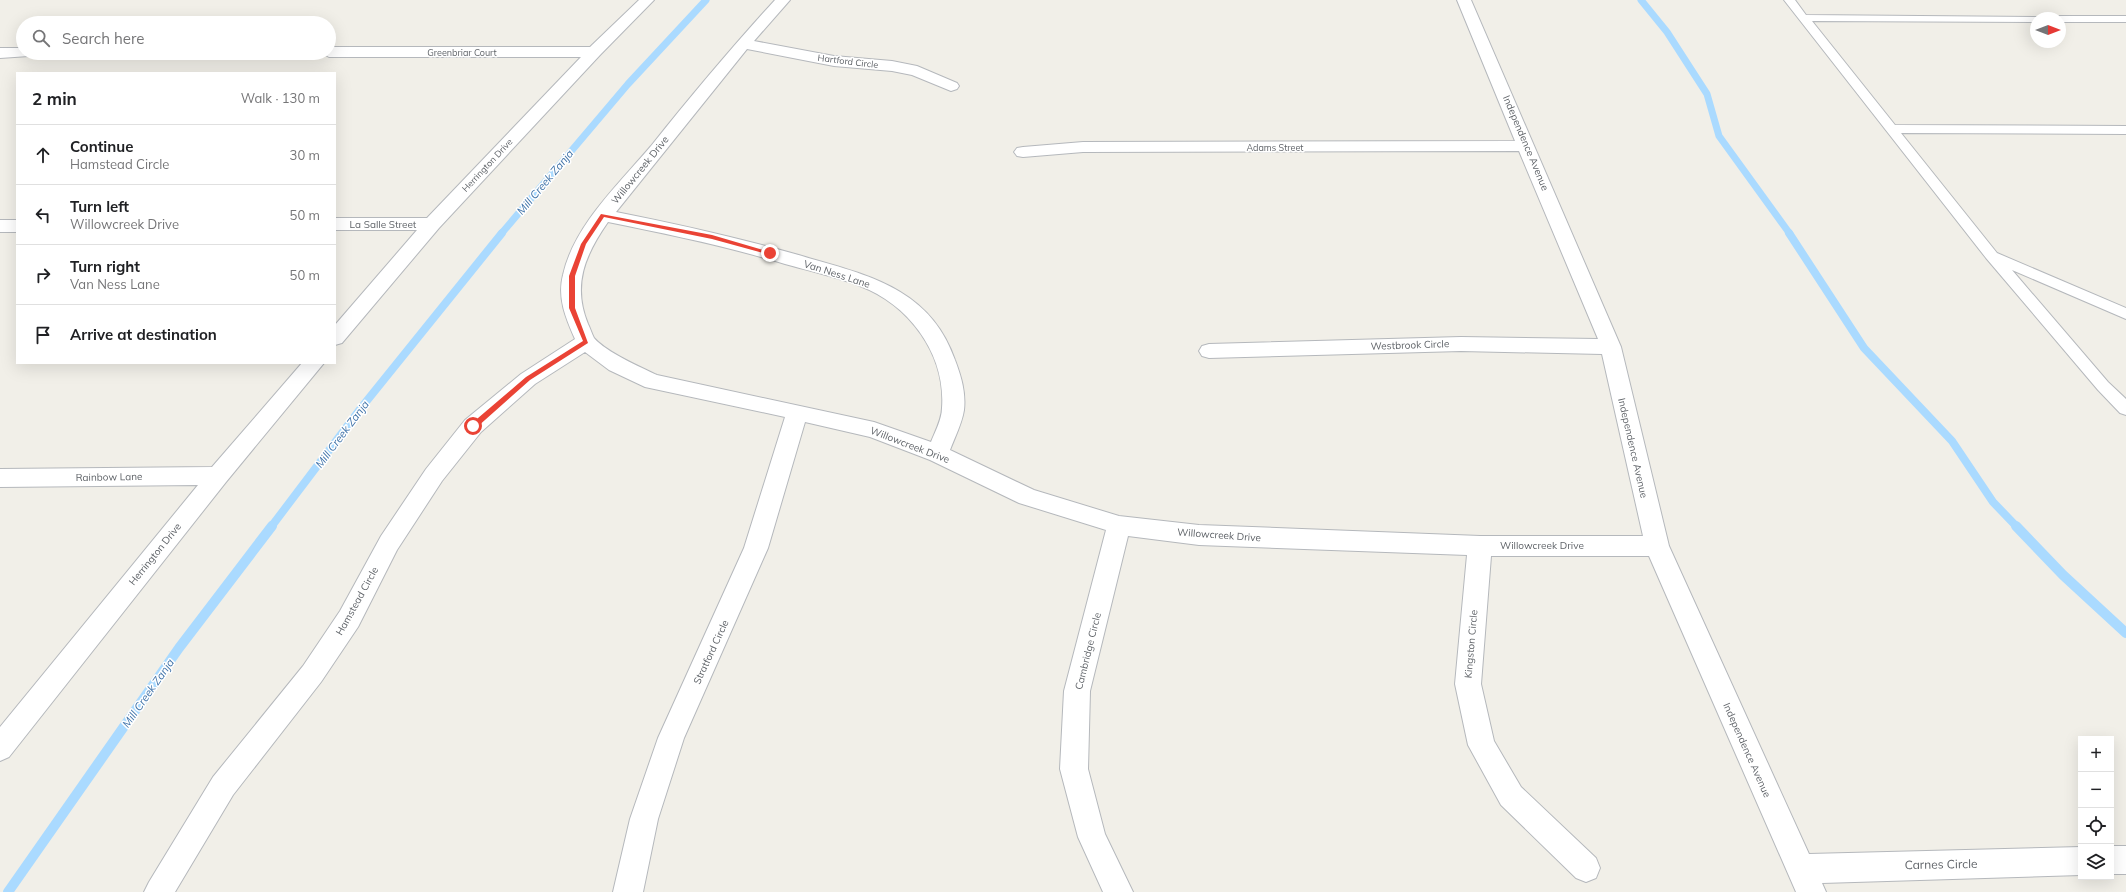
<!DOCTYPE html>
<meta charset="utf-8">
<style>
body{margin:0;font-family:Mulish,sans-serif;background:#f2f2f2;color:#202124}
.controls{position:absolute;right:12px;bottom:12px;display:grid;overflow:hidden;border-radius:0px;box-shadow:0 4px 16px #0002}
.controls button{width:36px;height:36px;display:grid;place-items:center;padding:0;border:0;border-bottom:1px solid #e0e0e0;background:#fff;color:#202124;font:20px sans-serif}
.compass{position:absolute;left:2030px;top:12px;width:36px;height:36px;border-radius:50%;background:#fff;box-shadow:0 4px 16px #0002;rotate:90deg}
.stop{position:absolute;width:12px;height:12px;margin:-9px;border:3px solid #ea4335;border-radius:50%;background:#fff}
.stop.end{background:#ea4335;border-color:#fff;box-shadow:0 1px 4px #0008}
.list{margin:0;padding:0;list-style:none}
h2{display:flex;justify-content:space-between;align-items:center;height:52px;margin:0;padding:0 16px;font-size:17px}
h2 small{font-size:13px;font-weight:400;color:#757577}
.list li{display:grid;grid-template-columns:26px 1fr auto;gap:12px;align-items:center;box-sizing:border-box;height:60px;padding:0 16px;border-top:1px solid #e0e0e0}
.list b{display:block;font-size:15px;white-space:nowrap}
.list p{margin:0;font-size:13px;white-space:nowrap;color:#757577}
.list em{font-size:13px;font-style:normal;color:#757577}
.icon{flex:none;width:22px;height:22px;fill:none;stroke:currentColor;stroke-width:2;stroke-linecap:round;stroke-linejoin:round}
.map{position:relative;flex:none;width:2126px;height:892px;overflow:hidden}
.search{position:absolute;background:#fff;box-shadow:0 4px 16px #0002;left:16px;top:16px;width:320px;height:44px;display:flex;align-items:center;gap:10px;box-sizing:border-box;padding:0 14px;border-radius:22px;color:#757577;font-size:15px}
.panel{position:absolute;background:#fff;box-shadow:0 4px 16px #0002;left:16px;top:72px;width:320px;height:292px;border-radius:0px}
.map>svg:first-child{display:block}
</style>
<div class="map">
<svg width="2126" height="892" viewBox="0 0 2126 892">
<rect width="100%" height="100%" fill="#f1efe8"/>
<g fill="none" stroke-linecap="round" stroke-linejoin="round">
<path stroke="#aadaff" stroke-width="7" d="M 1641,0 L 1667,32 L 1707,94 L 1719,136 L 1790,234
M 501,234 L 628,84 L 706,0"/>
<path stroke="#aadaff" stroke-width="8" d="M 1789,233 L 1864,348 L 1952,441 L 1993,502 L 2017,527
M 271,527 L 361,408 L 502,233"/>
<path stroke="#aadaff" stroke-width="10" d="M 2016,526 L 2063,575 L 2126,633
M 8,892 L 179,648 L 272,526"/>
<g stroke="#b5b8bc" stroke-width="2">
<path id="service" d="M 1784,0 L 1795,0 L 1806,15 L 2040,17 L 2041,18 L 2036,18 L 2036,22 L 1812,21 L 1895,125 L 2126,126 L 2126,134 L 1901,133 L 1997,253 L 2126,308 L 2126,319 L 2012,270 L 2108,382 L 2126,399 L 2126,415 L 2120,413 L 2098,390 L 1986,258 Z
M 2060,16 L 2126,16 L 2126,22 L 2060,22 L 2060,18 L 2055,18 Z"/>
</g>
<g stroke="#b5b8bc" stroke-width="2">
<path id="minor" d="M 639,0 L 654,0 L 600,55 L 439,228 L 342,343 L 335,345 L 335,325 L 417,230 L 335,230 L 335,218 L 427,218 L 581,57 L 329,57 L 322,53 L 329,53 L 329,47 L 590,47 Z
M 775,0 L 790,0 L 754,41 L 834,56 L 892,61 L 917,66 L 957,83 L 959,86 L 957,89 L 951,91 L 912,75 L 892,71 L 834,66 L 747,49 L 616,212 C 676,224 735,237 795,254 C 862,274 929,285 955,360 C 961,376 966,392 964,410 C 962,423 955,437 950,450 L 1034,490 L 1119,516 L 1199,525 L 1480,536 L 1643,536 L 1602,354 L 1461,351 L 1209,358 L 1202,356 L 1199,351 L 1202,346 L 1209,344 L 1461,337 L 1598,339 L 1519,151 L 1083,152 L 1023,157 L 1017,156 L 1014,152 L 1017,148 L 1023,147 L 1083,142 L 1515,141 L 1457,0 L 1471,0 L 1621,347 L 1669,546 L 1809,854 L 2081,847 L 2081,875 L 1822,883 L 1826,892 L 1796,892 L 1649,556 L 1491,556 L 1481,684 L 1494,741 L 1521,787 L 1596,858 L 1600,868 L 1596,878 L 1586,882 L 1576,878 L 1501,805 L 1468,745 L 1455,684 L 1467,555 L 1199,545 L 1128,536 L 1090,691 L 1088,769 L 1105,834 L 1133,892 L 1103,892 L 1078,837 L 1060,769 L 1064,691 L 1106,530 L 1019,503 L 930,460 L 870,437 L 805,422 L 768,548 L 684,738 L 658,819 L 643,892 L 613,892 L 630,819 L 658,738 L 744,548 L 785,417 L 645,387 L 609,370 L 585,352 L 535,384 L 481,432 L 442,481 L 397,550 L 358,627 L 321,682 L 233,795 L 175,892 L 144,892 L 149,882 L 213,777 L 303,666 L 340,611 L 381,536 L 426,469 L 465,420 L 521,374 L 575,339 C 566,319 557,298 563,275 C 574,225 619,184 651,146 C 691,96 732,47 775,0 ZM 608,222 C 667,234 726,246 785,264 C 810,271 836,277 860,286 C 910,305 946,355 942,408 C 942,419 935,432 931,442 L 874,422 L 657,375 C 640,367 606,352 594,338 C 592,334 590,328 588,324 C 572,285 585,255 608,222 Z
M 0,48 L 23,48 L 23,53 L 31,53 L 29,56 L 0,58 Z
M 0,220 L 17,220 L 17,232 L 0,232 Z
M 302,363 L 324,363 L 226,482 L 9,757 L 0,761 L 0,727 L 198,485 L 0,487 L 0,469 L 212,467 Z
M 2111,846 L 2126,846 L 2126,874 L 2111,874 Z"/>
</g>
<use href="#service" fill="#fff" fill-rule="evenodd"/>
<use href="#minor" fill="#fff" fill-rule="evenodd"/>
</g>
<path fill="#ea4335" d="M 601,214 L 712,235 L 773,253 L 770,255 L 712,239 L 604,217 L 586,244 L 575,276 L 575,308 L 588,343 L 530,380 L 476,428 L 471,428 L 471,424 L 526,377 L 583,341 L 569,308 L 569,276 L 581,244 Z"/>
<g text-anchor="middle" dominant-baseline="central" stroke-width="3" stroke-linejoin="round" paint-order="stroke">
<g font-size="9" fill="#5f6368" stroke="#fff">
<text x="462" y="52">Greenbriar Court</text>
<text transform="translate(848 61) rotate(7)">Hartford Circle</text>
<text x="1275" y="147">Adams Street</text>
<text transform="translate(487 165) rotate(-47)">Herrington Drive</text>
</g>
<g font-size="10" fill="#5f6368" stroke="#fff">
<text transform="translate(1526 143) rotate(67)">Independence Avenue</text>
<text transform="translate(640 170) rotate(-51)">Willowcreek Drive</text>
<text x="383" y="224">La Salle Street</text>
<text transform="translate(837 274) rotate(18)">Van Ness Lane</text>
<text transform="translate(1410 345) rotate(-2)">Westbrook Circle</text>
<text transform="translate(910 445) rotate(21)">Willowcreek Drive</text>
<text transform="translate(1633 448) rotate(77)">Independence Avenue</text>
<text transform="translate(109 477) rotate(-1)">Rainbow Lane</text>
<text transform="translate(1219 535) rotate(4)">Willowcreek Drive</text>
<text x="1542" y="545">Willowcreek Drive</text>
<text transform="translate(155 554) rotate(-51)">Herrington Drive</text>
<text transform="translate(357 601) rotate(-61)">Hamstead Circle</text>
<text transform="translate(1471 644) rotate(-85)">Kingston Circle</text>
<text transform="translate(1088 651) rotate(-76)">Cambridge Circle</text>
<text transform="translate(711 652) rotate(-65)">Stratford Circle</text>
<text transform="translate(1747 750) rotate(66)">Independence Avenue</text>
</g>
<g font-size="11" font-style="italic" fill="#4174aa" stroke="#fff">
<text transform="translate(545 182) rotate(-50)">Mill Creek Zanja</text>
<text transform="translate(342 434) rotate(-53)">Mill Creek Zanja</text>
<text transform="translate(148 693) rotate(-55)">Mill Creek Zanja</text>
</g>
<g font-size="12" fill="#5f6368" stroke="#fff">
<text transform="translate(1941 864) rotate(-1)">Carnes Circle</text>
</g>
</g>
</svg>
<div class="controls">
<button>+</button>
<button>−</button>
<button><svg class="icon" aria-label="locate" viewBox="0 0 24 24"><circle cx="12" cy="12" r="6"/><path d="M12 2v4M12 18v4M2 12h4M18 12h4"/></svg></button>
<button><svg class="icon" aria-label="layers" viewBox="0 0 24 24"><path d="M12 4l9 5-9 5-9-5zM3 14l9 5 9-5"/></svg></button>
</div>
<svg class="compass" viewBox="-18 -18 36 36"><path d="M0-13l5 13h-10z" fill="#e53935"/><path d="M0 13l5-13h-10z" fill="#757577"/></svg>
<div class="stop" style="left:473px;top:426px"></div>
<div class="stop end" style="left:770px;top:253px"></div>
<div class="search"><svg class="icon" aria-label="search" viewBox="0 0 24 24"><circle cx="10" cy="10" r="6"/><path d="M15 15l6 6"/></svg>Search here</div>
<section class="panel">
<h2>2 min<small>Walk · 130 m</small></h2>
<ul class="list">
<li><svg class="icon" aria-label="ahead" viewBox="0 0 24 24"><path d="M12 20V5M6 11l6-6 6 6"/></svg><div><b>Continue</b><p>Hamstead Circle</p></div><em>30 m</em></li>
<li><svg class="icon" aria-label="left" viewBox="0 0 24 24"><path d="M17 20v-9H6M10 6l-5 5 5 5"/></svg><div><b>Turn left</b><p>Willowcreek Drive</p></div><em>50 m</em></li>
<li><svg class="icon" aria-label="right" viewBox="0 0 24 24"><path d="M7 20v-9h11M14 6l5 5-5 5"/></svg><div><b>Turn right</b><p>Van Ness Lane</p></div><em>50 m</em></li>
<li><svg class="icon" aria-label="arrive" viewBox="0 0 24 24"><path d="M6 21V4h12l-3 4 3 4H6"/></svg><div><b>Arrive at destination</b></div></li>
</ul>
</section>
</div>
